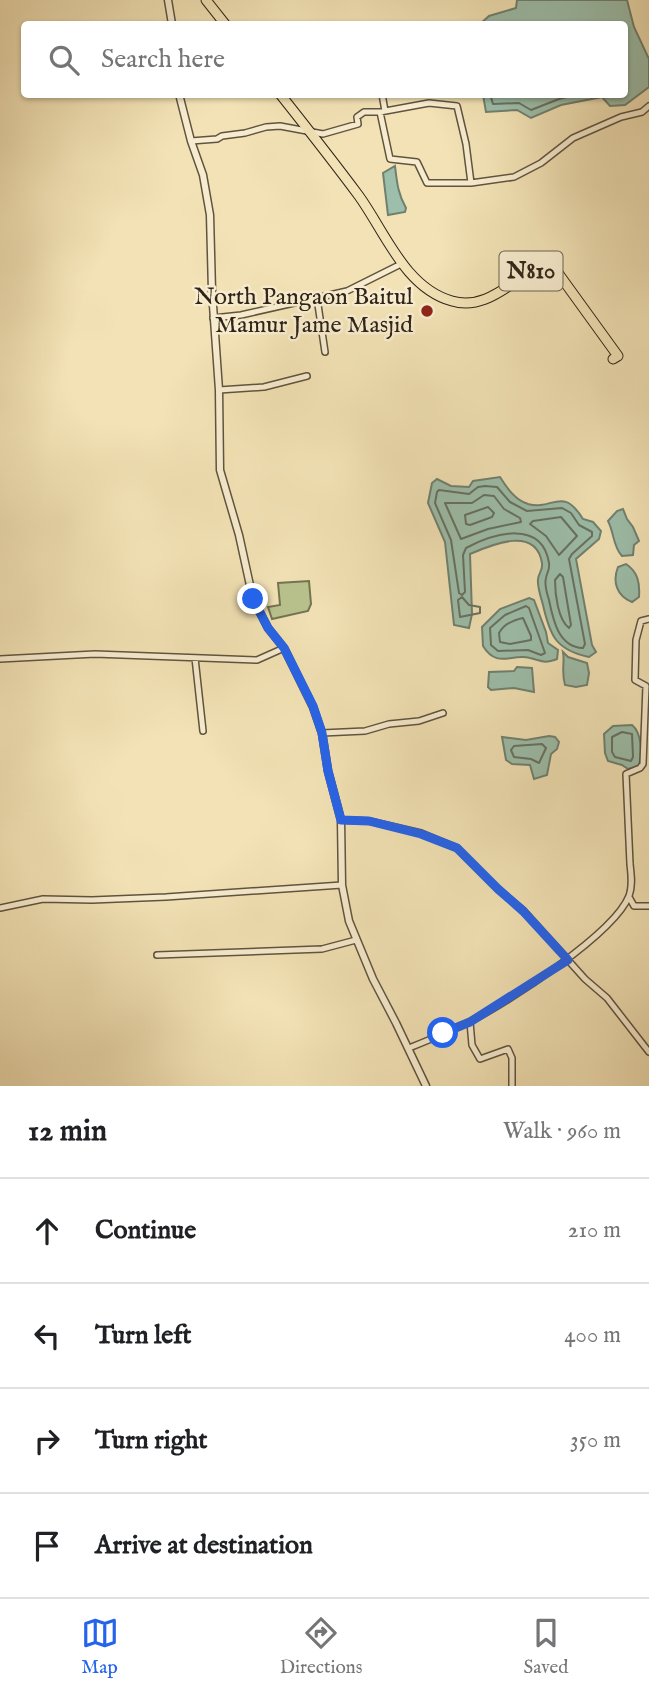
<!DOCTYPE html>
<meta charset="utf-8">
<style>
body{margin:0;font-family:"IM FELL English",serif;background:#f6f6f6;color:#202124}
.stop{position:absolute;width:21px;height:21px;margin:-16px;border:5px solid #2563eb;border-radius:50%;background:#fff}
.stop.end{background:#2563eb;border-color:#fff;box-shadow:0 2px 7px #0008}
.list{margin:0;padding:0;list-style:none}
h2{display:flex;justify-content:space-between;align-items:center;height:91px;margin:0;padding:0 28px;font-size:30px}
h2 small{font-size:23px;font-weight:400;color:#757577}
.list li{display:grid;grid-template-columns:46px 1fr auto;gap:21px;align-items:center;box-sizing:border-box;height:105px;padding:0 28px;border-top:2px solid #e0e0e0}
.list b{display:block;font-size:26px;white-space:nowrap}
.list em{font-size:23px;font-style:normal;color:#757577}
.icon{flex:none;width:38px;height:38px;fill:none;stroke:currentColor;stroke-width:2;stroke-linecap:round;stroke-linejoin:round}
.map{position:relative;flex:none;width:649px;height:1086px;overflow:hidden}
.search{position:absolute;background:#fff;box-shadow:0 2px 5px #0004;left:21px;right:21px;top:21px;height:77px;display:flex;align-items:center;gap:18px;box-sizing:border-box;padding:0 24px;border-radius:7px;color:#757577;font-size:26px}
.sheet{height:511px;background:#fff}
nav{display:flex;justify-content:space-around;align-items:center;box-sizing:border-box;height:98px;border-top:2px solid #e0e0e0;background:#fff;font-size:19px;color:#757577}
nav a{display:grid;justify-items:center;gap:4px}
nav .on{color:#2563eb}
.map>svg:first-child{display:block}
</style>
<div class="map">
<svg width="649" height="1086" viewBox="0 0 649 1086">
<rect width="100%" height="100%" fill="#f2e2b5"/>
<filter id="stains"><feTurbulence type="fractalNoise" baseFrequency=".00286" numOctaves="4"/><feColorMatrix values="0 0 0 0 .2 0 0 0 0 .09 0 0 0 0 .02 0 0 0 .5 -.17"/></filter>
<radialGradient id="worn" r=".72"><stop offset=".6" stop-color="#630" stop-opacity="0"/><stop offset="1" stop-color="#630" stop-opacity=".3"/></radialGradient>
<path fill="#b9c38e" stroke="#747453" stroke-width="2" d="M 309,581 L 311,604 L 308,611 L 272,619 L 268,607 L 280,605 L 278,583 Z"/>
<path fill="#9cbeaa" stroke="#708070" stroke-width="2" d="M 517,0 L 627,0 L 634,27 L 649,59 L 649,87 L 625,105 L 610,106 L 602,97 L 561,105 L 531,118 L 517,110 L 486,112 L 483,95 L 624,94 L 624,24 L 480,24 L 489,16 L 516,8 Z
M 395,166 C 397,183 398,194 406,208 L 405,212 L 388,215 L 383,173 Z
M 500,477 C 507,488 515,500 528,504 C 553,511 562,485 583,519 L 593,522 L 601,531 L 599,539 L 576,559 L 592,645 L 596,652 L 589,657 C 556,650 550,636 543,605 C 541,597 537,587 538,579 C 539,572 543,570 542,563 C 536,526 493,544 470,554 L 472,614 L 469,628 L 454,625 L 445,542 L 428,503 L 432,483 L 437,479 L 451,486 L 469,487 L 473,481 Z
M 623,509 L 627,519 L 633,527 L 639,541 L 634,545 L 633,555 L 622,556 C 613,547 614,532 608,521 L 617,511 Z
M 626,564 C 638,572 640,583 639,597 L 632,602 C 617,596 612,582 618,567 Z
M 529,598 L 534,600 L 546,632 L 548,643 L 558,650 L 557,659 C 544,664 542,661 530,658 C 512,653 497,669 483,646 L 482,627 L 500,609 Z
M 563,652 L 568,657 L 587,663 L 589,673 L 587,685 L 576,687 L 565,685 C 561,671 565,663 563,652 Z
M 517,667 L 532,668 L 534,692 L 514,688 L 491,690 L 488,687 L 489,672 L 514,671 Z
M 632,725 C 642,733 642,753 639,766 L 628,769 L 622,765 L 608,761 L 605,753 L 604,734 L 613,726 Z
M 549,736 L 555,737 L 559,742 L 557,749 L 551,754 L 547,775 L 534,779 L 530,765 L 512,764 L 506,760 L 502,737 L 526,740 Z"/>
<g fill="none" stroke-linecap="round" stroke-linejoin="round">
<path stroke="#667161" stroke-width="2" d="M 490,94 L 493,104 L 519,103 L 531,110 L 559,99 L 578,94
M 485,486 L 497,487 L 510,502 L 527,511 L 562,508 L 571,513 L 579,525 L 592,532 L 592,536 L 572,554 L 569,559 L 585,644 L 583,648 C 558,647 553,619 549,600 C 547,593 544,585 546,578 C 547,572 550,570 549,563 C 542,519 494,533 466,548 L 463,555 L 465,592 L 462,595 L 459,593 L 451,540 L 435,503 L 437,492 L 439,490 L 469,494 L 478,487 Z
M 484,495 L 494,496 L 504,509 L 520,518 L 521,522 L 488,529 L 461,539 L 445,503 L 472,503 Z
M 488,507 L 494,513 L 492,517 L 470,525 L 466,524 L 465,515 Z
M 561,517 L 577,536 L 559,555 L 546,536 L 530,524 L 533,521 Z
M 560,574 L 563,577 L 571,625 L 569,628 C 558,620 555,594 555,580 Z
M 462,597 L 469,605 L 480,607 L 480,613 L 460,617 L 458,600 Z
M 526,606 L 529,608 L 545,653 L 541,655 L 528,650 L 498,651 L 491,645 L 490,628 L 505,615 Z
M 523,618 L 531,636 L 531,640 L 510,644 L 500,642 L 499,633 C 504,624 513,620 523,618 Z
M 622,732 L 632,734 L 633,757 L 631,761 L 615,757 L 612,752 L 612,737 Z
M 542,744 L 546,748 L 539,763 L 531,759 L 514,757 L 511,750 L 514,746 Z"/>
<g stroke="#60543f" stroke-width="8">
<path id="minor" d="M 382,94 L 385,111
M 380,112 L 429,103 L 457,106 L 466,144 L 471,183
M 191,141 L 217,139 L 222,136 L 245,133 L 266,127 L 280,126 L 323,134 L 358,124 L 357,117 L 364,112 L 380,112 L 390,159 L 417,162 L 427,183 L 471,183 L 514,177 L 541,163 L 573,138 L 621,117 L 642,112 L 649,106
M 317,298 L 325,352
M 213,318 L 241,315 L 347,291 L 403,263
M 219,390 L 264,387 L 307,376
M 195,658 L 203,731
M 0,659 L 95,654 L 257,660 L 284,648
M 322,733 L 365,731 L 389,724 L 419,721 L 443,713
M 341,820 L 369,821 L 421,833 L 457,848 L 498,889 L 523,910 L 585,979 L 607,998 L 649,1052
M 629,897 L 634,906 L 649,906
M 0,908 L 43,899 L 92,900 L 166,897 L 342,885
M 157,955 L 322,949 L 356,940
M 470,1022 L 472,1045 L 480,1059 L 508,1049 L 512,1058 L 512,1086
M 409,1048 C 429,1040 449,1032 469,1022 C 507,1003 614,934 629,896 C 633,885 631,874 630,864 L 626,774 L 640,768 L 643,764 L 646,686 L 635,680 L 636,640 L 641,621 L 649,619"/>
</g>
<g stroke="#60543f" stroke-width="9">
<path id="tertiary" d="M 168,0 L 172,24
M 179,94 L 191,141 L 203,175 L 210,215 L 212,291 L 219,390 L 220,470 L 239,535 L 253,599 L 268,628 L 284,648 L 313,707 L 322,733 L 328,771 L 341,820 L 342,885 L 349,921 L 373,979 L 396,1023 L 426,1086"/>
</g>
<g stroke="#2f2418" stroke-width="11">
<path id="trunk" d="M 206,0 L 225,24
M 280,94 C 307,128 333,161 359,196 C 385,232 405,288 452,301 C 499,315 530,251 558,273 L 618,356 L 613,359"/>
</g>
<use href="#minor" stroke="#f7eccf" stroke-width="5"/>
<use href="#tertiary" stroke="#f7eccf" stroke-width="6"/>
<use href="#trunk" stroke="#f2e2b5" stroke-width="9"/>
</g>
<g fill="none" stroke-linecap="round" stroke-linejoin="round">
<path stroke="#2563eb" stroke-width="9" d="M 253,599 L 268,628 L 284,648 L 313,706 L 322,733 L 328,771 L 341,820 L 369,821 L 421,834 L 457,848 L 498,889 L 523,911 L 568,960 L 470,1022 L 443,1033"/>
</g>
<circle fill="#8f2418" stroke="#f7eccf" stroke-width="2.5" cx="427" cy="311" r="7"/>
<g text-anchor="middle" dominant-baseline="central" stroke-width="5" stroke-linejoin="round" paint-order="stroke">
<rect fill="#f7eccf" stroke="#6b604f" stroke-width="2" x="499.5" y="251.5" width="63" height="39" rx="5"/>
<g font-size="23" font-weight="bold" fill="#2f2418">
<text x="531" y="271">N810</text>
</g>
<g font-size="24" fill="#2f2418" stroke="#f7eccf" text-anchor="end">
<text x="413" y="297">North Pangaon Baitul<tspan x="413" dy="28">Mamur Jame Masjid</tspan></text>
</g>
</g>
<rect width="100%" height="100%" filter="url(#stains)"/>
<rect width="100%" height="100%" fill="url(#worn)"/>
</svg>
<div class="stop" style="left:443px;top:1033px"></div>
<div class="stop end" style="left:253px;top:599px"></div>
<div class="search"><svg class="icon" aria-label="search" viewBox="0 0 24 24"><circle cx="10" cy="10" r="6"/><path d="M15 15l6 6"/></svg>Search here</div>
</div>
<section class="sheet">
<h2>12 min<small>Walk · 960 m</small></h2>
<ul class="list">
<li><svg class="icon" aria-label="ahead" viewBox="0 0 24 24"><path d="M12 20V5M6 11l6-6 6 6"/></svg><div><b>Continue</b></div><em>210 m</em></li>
<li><svg class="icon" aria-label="left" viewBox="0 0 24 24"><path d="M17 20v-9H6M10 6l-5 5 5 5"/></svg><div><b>Turn left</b></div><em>400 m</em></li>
<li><svg class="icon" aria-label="right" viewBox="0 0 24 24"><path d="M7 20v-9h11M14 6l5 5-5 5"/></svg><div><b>Turn right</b></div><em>350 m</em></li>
<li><svg class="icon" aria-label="arrive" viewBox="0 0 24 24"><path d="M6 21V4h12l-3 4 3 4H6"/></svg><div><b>Arrive at destination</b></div></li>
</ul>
</section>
<nav>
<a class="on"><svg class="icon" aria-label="map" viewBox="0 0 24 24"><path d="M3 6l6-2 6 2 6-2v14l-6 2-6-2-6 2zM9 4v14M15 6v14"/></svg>Map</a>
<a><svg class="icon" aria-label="directions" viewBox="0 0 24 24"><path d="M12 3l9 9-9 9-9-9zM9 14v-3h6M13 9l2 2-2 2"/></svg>Directions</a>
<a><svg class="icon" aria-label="saved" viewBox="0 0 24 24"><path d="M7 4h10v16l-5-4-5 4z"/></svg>Saved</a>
</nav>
